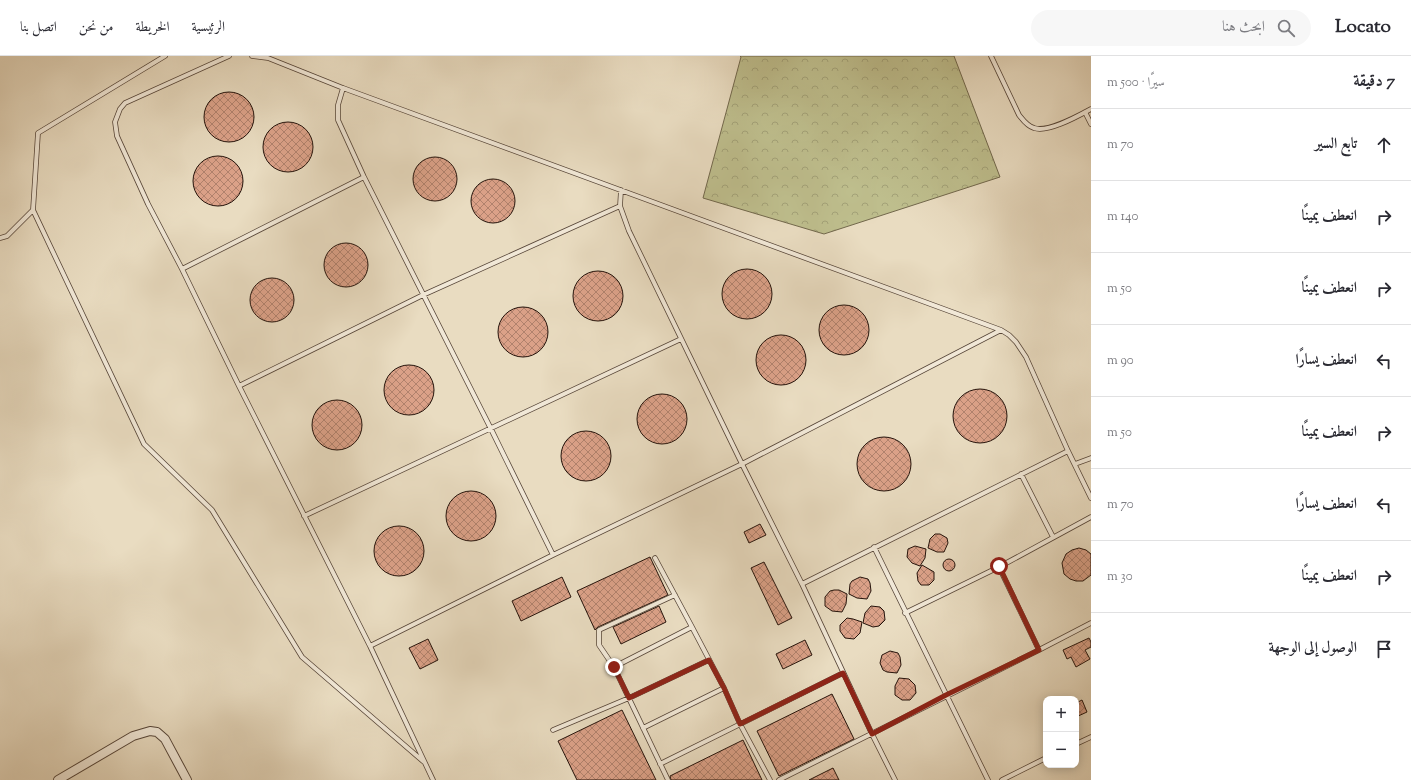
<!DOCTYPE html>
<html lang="ar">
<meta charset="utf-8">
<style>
body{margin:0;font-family:"Sorts Mill Goudy",Amiri,serif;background:#f7f7f7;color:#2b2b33;direction:rtl}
.controls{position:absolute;right:12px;bottom:12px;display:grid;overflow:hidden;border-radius:8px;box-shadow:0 2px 10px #0003}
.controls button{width:36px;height:36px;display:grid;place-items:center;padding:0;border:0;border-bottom:1px solid #e1e1e2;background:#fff;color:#2b2b33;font:20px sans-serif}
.stop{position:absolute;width:12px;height:12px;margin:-9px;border:3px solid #8f2418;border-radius:50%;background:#fff}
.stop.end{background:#8f2418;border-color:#fff;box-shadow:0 1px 4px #0008}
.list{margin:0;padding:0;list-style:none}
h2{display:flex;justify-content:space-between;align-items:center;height:52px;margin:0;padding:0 16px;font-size:17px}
h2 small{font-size:13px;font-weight:400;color:#7c7c81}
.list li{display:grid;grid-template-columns:26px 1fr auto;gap:12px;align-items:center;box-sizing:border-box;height:72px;padding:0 16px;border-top:1px solid #e1e1e2}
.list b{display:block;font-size:15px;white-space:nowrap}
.list em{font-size:13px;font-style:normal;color:#7c7c81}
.icon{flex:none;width:22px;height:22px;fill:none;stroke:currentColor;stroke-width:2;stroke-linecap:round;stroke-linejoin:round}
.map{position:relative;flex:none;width:1091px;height:724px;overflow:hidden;direction:ltr}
header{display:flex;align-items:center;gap:24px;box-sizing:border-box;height:56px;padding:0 20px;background:#fff;border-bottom:1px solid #e1e1e2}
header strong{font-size:19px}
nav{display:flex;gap:22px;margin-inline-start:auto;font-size:14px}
.search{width:280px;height:36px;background:#f7f7f7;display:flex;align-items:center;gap:10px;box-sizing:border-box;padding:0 14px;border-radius:22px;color:#7c7c81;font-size:15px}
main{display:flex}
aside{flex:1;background:#fff}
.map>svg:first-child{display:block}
</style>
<header>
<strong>Locato</strong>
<div class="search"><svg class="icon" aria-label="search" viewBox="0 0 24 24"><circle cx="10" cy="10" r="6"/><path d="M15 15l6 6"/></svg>ابحث هنا</div>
<nav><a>الرئيسية</a><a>الخريطة</a><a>من نحن</a><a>اتصل بنا</a></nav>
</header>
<main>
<aside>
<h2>7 دقيقة<small>سيرًا · 500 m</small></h2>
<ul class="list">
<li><svg class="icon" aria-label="ahead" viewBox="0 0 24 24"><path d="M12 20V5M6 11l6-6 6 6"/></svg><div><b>تابع السير</b></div><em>70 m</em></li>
<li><svg class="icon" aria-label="right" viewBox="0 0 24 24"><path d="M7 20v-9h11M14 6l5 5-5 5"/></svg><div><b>انعطف يمينًا</b></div><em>140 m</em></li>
<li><svg class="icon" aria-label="right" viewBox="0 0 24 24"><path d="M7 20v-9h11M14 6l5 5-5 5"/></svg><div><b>انعطف يمينًا</b></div><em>50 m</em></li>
<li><svg class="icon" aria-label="left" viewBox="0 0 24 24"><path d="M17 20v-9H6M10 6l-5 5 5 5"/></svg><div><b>انعطف يسارًا</b></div><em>90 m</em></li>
<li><svg class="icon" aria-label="right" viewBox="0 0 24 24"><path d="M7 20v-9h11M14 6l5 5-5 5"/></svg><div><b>انعطف يمينًا</b></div><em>50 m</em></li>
<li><svg class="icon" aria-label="left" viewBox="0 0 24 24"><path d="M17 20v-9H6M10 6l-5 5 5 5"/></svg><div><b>انعطف يسارًا</b></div><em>70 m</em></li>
<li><svg class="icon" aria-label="right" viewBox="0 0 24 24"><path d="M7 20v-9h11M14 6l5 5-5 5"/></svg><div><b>انعطف يمينًا</b></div><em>30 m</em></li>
<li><svg class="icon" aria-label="arrive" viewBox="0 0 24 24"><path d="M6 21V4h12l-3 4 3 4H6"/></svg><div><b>الوصول إلى الوجهة</b></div></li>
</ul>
</aside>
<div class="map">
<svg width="1091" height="724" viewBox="0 0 1091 724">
<defs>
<pattern id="forest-crowns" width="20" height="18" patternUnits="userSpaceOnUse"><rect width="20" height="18" fill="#bebe8d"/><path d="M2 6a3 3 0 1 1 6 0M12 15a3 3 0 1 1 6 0" fill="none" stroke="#a3a278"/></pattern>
<pattern id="building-cross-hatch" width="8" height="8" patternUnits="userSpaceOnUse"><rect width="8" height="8" fill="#dba188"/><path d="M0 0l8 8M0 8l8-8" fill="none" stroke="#b1826d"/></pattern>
</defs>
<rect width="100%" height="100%" fill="#e9dcc1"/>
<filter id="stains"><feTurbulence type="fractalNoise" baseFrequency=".005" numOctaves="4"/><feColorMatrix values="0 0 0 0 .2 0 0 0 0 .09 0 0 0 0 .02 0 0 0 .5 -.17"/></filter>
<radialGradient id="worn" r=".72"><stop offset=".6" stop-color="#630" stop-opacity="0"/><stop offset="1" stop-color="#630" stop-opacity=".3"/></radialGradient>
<path fill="url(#forest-crowns)" stroke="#72684c" d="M 740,0 L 954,0 L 1000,121 L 824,178 L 703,142 L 741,1 Z"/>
<path fill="url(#building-cross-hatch)" stroke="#25130b" d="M204 61a25 25 0 1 1 50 0a25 25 0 1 1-50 0Z
M263 91a25 25 0 1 1 50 0a25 25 0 1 1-50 0Z
M193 125a25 25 0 1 1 50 0a25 25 0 1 1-50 0Z
M413 123a22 22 0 1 1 44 0a22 22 0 1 1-44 0Z
M471 145a22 22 0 1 1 44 0a22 22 0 1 1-44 0Z
M324 209a22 22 0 1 1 44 0a22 22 0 1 1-44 0Z
M722 238a25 25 0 1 1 50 0a25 25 0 1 1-50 0Z
M573 240a25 25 0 1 1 50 0a25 25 0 1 1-50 0Z
M250 244a22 22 0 1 1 44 0a22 22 0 1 1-44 0Z
M819 274a25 25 0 1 1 50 0a25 25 0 1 1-50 0Z
M498 276a25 25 0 1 1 50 0a25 25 0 1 1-50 0Z
M756 304a25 25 0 1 1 50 0a25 25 0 1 1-50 0Z
M384 334a25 25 0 1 1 50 0a25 25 0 1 1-50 0Z
M953 360a27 27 0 1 1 54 0a27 27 0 1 1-54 0Z
M637 363a25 25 0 1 1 50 0a25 25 0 1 1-50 0Z
M312 369a25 25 0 1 1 50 0a25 25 0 1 1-50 0Z
M561 400a25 25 0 1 1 50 0a25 25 0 1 1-50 0Z
M857 408a27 27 0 1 1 54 0a27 27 0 1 1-54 0Z
M446 460a25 25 0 1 1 50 0a25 25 0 1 1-50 0Z
M 760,468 L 766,479 L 749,487 L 744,476 Z
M374 495a25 25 0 1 1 50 0a25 25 0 1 1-50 0Z
M 935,478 L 940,478 L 947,482 L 948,487 L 944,496 L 937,496 L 928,492 L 930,483 Z
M 915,490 L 926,493 L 925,502 L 920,510 L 912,507 L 907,501 L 908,493 Z
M 1079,492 L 1086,494 L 1091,498 L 1091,519 L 1083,525 L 1076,525 L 1070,523 L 1064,518 L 1062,507 L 1066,498 L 1072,494 Z
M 650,501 L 668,539 L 598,571 L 595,574 L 577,535 Z
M943 509a6 6 0 1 1 12 0a6 6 0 1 1-12 0Z
M 764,506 L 792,562 L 778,569 L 751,512 Z
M 922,509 L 934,516 L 934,524 L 929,529 L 921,529 L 918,525 L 917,517 Z
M 562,521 L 571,541 L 521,565 L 512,545 Z
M 860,521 L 868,523 L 870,527 L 871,535 L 867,543 L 857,542 L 849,538 L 850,528 L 852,525 Z
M 834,534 L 839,534 L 847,538 L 846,548 L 842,556 L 832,555 L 825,550 L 825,541 L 830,535 Z
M 659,550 L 666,566 L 621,588 L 613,571 Z
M 871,550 L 880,551 L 884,555 L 885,564 L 879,570 L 873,571 L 863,567 L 865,557 Z
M 847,562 L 853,563 L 862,566 L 860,577 L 854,583 L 845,582 L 840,575 L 840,569 Z
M 1089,582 L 1091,586 L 1091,591 L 1085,594 L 1090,603 L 1076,611 L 1071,601 L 1067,603 L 1063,594 Z
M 428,583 L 438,604 L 420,613 L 409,592 Z
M 805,584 L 812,599 L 783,613 L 776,598 Z
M 890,595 L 898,597 L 900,601 L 901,609 L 897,617 L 887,616 L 883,614 L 880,607 L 882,599 Z
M 899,622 L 909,623 L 915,629 L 916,637 L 910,644 L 902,644 L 895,639 L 895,630 Z
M 832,638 L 854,683 L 779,720 L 757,675 Z
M 1082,644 L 1087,656 L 1076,661 L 1076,647 Z
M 622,654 L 656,724 L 577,724 L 558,685 Z
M 743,684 L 762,724 L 671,724 L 670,720 Z
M 833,712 L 839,724 L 809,724 Z"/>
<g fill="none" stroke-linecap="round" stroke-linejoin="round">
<g stroke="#564538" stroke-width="5.5">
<path id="service" d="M 165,0 L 38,77 L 33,154 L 144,388 L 212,454 L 302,601 L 424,706
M 229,0 L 125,47 L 120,53 L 115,66 L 117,80 L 148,148 L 182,213 L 239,330 L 370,590 L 433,724
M 252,0 L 268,2 L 343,32 L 1001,274 L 1009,279 L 1016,286 L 1026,301 L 1068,395 L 1091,442
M 991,0 L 1019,59 C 1023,64 1027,70 1034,72 C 1048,77 1078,60 1091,53
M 343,32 L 338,49 L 338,64 L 364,121 L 491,373 L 553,499
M 1085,56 L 1091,68
M 621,134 L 620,150 L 629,175 L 742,408 L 802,528 L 872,678 L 895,724
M 0,182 L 7,180 L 33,154
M 182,213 L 364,121
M 239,330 L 423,239 L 620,150
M 1075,408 L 1091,402
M 1021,418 L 1053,481
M 304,460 L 681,283
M 874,491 L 988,724
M 655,502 L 692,571 L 724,632 L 740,668 L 770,724
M 999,511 L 1039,594
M 802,528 L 1068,395
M 905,557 L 999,511 L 1091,461
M 370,590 L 553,499 L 742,408 L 1001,274
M 614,611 L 692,571
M 643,672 L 724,632
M 553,674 L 629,642 L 709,604
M 1076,688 L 1091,681
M 660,708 L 843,617
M 668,724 L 614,611 L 599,589 L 599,574 L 675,539
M 779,724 L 1039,594 L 1091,567
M 1002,724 L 1046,702"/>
</g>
<g stroke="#564538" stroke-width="10">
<path id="minor" d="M 58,724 L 133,680 L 150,675 L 157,676 L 165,683 L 187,724"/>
</g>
<use href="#service" stroke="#f1e8d7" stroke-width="4"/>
<use href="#minor" stroke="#f1e8d7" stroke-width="8"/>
</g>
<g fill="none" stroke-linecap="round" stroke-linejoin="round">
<path stroke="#8f2418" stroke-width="5" d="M 614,611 L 629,642 L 709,604 L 724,632 L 740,668 L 843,617 L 872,678 L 946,639 L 1039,594 L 999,510"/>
</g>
<rect width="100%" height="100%" filter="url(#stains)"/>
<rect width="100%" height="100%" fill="url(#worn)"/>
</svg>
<div class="controls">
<button>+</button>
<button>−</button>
</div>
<div class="stop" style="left:999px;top:510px"></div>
<div class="stop end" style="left:614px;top:611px"></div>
</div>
</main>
